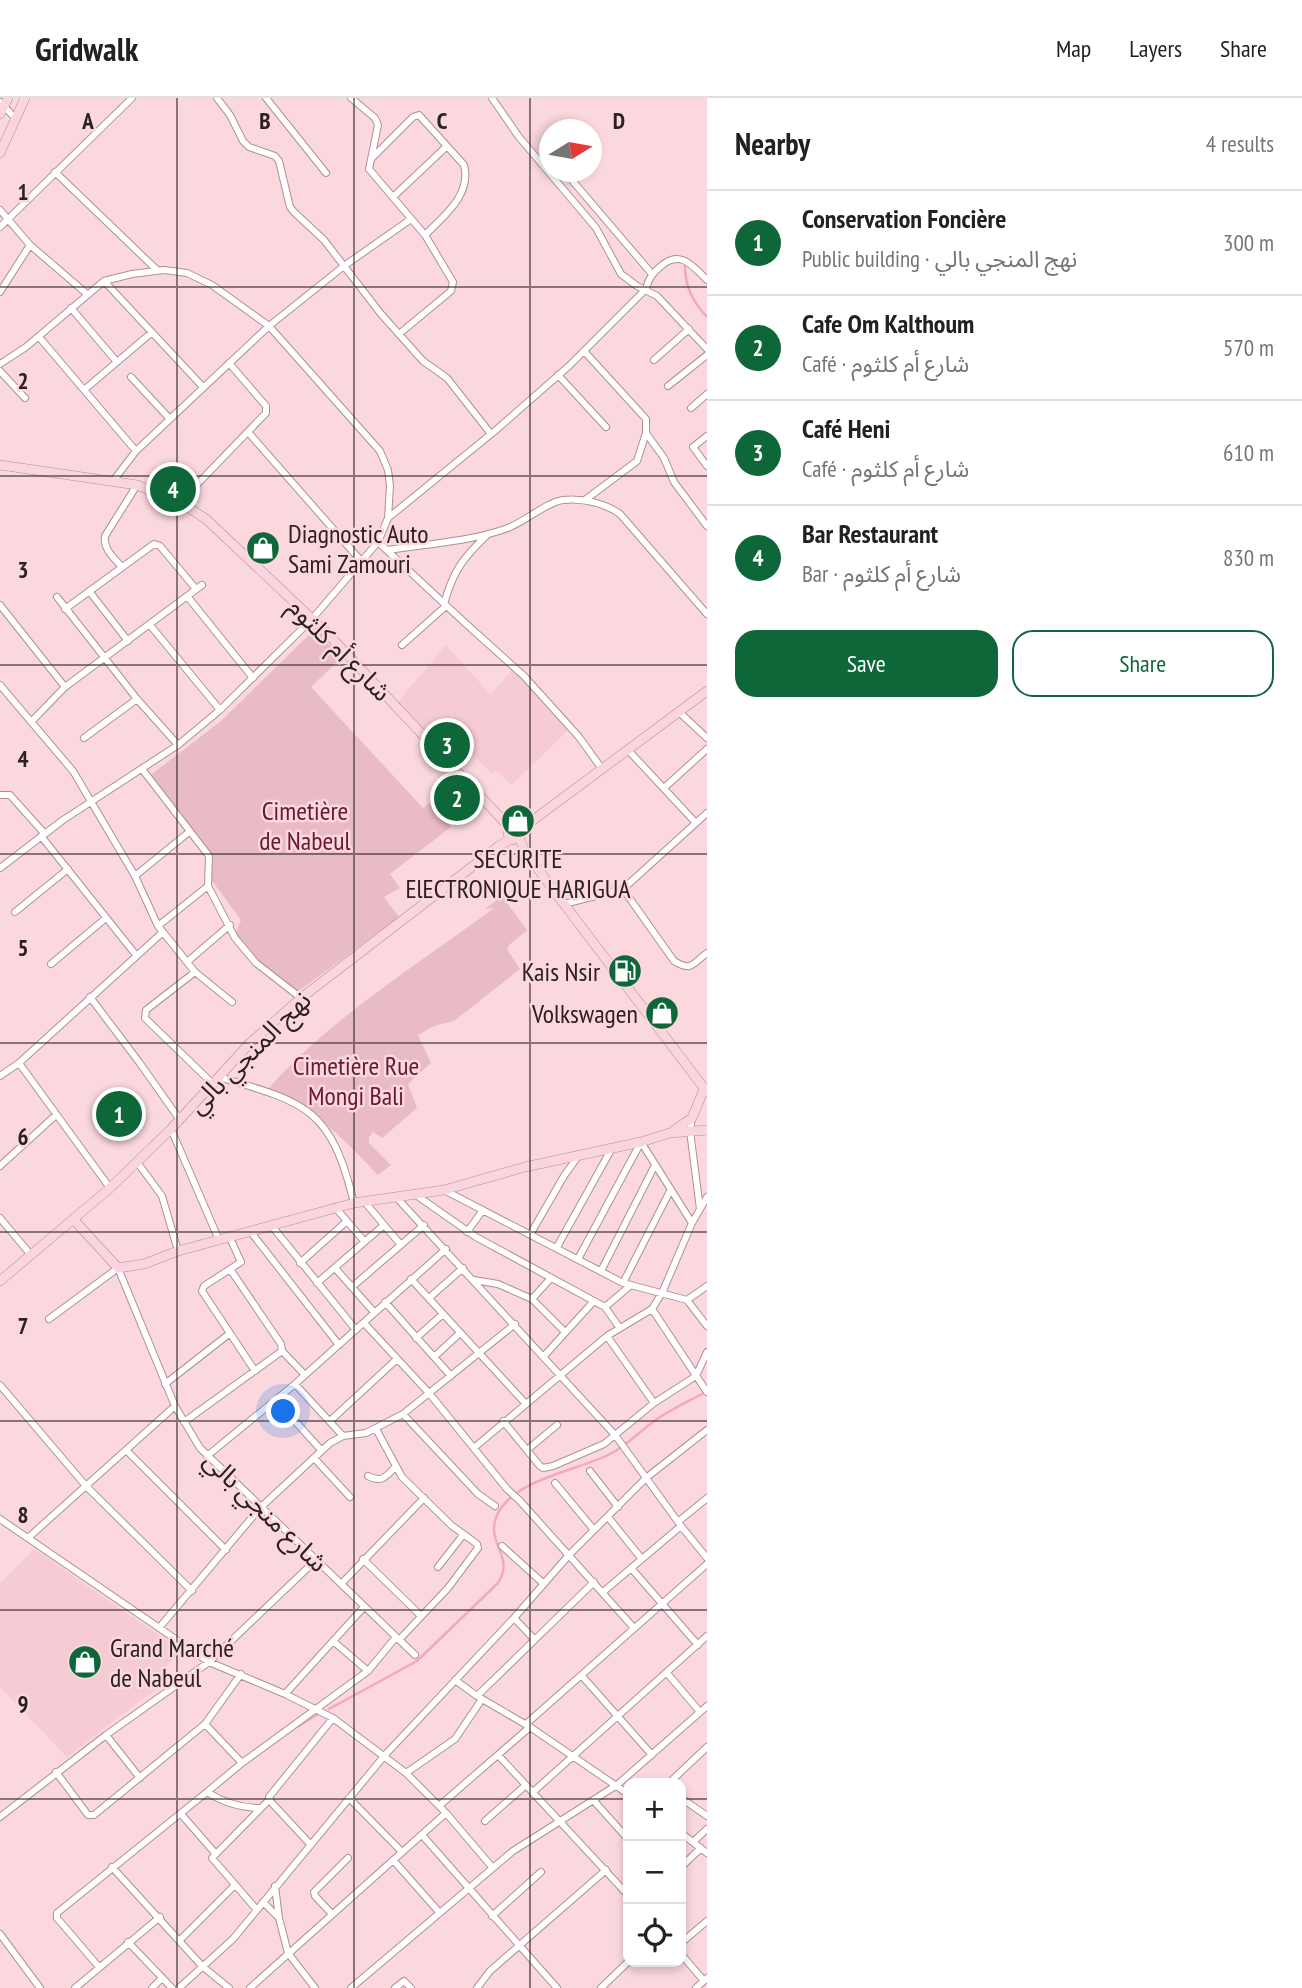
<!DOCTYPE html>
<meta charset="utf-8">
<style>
body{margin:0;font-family:"PT Sans Narrow","Noto Sans Arabic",sans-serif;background:#f2f2f2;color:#202124}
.controls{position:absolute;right:21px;bottom:21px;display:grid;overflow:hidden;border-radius:14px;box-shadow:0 4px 10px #0003}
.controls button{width:63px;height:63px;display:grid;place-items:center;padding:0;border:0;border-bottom:2px solid #e0e0e0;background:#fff;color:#202124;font:35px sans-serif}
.compass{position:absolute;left:539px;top:21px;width:63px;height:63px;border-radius:50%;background:#fff;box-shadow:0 4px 10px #0003;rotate:79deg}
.you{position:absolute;left:284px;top:1314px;width:24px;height:24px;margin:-18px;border:5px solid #fff;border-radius:50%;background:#1a73e8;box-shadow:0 0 0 10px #1a73e833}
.badge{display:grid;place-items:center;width:46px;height:46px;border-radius:50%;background:#0d6739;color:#fff;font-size:23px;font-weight:700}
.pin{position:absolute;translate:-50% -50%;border:4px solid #fff;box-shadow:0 2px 7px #0006}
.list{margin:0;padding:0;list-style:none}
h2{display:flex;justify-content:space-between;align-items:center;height:91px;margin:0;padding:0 28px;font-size:30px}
h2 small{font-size:23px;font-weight:400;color:#757577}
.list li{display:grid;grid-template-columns:46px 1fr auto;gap:21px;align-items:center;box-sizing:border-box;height:105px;padding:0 28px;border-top:2px solid #e0e0e0}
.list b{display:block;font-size:26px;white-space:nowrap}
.list p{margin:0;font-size:23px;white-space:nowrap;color:#757577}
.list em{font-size:23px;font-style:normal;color:#757577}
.actions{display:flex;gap:14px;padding:21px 28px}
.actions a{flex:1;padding:16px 0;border:2px solid #0d6739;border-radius:21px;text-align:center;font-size:24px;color:#0d6739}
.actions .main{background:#0d6739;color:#fff}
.icon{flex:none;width:38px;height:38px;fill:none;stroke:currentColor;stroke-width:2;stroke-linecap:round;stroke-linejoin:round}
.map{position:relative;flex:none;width:707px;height:1890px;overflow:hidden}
header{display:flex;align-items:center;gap:42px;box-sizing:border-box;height:98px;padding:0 35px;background:#fff;border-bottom:2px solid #e0e0e0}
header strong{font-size:33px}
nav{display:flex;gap:38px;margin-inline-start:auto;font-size:24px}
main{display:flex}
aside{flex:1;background:#fff}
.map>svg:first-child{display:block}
</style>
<header>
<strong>Gridwalk</strong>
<nav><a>Map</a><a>Layers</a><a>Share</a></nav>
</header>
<main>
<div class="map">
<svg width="707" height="1890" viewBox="0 0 707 1890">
<rect width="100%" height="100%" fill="#fad8de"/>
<path fill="#f6cbd4" d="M 446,547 L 491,597 L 517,566 L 574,626 L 512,687 L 495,672 L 492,676 L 441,625 L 428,639 L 397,605 Z
M 34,1451 L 180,1552 L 161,1575 L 171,1584 L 146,1598 L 67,1659 L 0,1589 L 0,1485 Z"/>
<path fill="#e9bbc5" d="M 313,533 L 318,533 L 341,560 L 311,589 L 423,710 L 430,705 L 451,729 L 390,776 L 400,790 L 384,799 L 399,819 L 296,895 L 252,860 L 238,838 L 235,837 L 241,822 L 210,780 L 211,759 L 148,679 L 221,623 Z
M 502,798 L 527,832 L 508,848 L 508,853 L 520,871 L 454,923 L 434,928 L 418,937 L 431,965 L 408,986 L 417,1010 L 382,1040 L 373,1034 L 369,1039 L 369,1045 L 391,1067 L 378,1077 C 345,1043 315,1011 272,991 L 261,1000 C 319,927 419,866 494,810 L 485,811 Z"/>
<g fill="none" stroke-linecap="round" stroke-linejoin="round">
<path stroke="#f2aaba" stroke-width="2.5" d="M 685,168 C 685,189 693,204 707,219
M 329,1611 L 417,1563 L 498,1485 C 516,1457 483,1445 498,1415 C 517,1380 577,1373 610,1356 C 626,1348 639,1334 653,1324 C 669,1312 687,1304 704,1295
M 295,1630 L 317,1617"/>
<g stroke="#af8f96" stroke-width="8">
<path id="street" d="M 217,0 L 230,17 L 243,43 L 249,49 L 275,58 L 279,63 L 290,109 L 294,114 L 324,142 L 381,216 L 423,263 L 447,280 L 491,336
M 266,0 L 326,75
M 351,0 L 375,20 L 378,27 L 369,71 L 425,137 L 453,184 L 451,193 L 399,236
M 492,0 L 519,39 L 596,130 L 621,176 L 637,188 L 657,198 L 707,251
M 0,4 L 16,21
M 371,61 L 413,19 L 419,17 L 464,67 C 472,97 443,119 425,137
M 55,74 L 157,172
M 565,74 L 652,176
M 393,99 L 447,48
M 0,112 L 30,147 L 87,196
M 0,129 L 132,0
M 104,183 L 203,289
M 0,194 L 30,147
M 71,210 L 117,264
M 39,239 L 136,353
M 584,253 L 646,321 L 646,335 L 664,360 L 674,384 L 707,428
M 654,262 L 689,231
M 0,266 L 26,249 L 104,183 L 132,176 L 164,172 L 187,175 L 212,187 L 269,228 L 380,353 L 388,372 L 390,388 L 388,420 L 378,444 L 312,521 L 220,612 L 178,647 L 63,722 L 0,770
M 0,273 L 25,300
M 558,277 L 606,329
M 131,279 L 169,320
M 668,288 L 707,257
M 84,292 L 151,235
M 691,310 L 707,296
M 248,334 L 362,464
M 707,338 L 693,349 L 707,368
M 113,383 L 136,353 L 269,228 L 344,168 L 411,121
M 585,402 L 637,363 L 646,335
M 180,404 L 266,315 L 266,308 L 229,265
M 388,420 L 496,332 L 569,268 L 646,191 C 648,181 653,175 661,168 C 680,151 693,168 707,182
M 378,444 L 464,524 L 524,578 L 579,639 L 602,671
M 387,452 C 426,446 468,444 505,431 C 524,425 546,404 563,402 C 582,400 605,405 620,416 L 707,516
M 122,469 C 114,460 103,451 105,438 L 137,387
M 89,493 L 128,543
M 187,498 L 253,580
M 57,499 L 137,601 L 178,647
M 444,506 C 453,473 463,460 487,437
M 0,507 L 65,589
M 65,511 L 154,446 L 160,448 L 196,491
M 150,527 L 220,612
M 402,547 L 446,508
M 0,587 L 73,673 L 135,778 L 158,828 L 195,874 L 232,904
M 679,614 L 707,640
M 31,624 L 65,589 L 202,487
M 84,640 L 137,601
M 628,652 L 696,725
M 142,671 L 209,758 L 208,788 L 235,840 L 256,865 L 301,900
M 664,690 L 707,651
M 0,697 L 10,697 L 44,735
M 41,738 L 136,857
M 135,778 L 189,734
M 623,791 L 674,863 C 692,874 692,866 707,855
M 564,806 L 623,791 L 707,715
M 15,814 L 68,771
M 158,828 L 208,788
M 187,864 L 230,827
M 51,866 L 106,820
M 195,874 L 146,912 L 145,920 L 213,986
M 90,899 L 139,964 L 180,1022
M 19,965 L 110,1090
M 0,978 L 19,965 L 163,834
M 219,979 C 308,1005 331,1011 354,1105
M 692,1020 L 690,1033 L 700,1111
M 171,1031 L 219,1142
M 641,1044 L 692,1125
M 137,1064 L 162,1098 L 178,1153
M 0,1068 L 56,1017
M 444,1092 L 623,1185 L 687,1202 L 707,1188
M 416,1097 L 476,1139 L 605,1209 L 619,1229
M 396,1099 L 615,1337 L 681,1428
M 335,1109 L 364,1143
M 0,1120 L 31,1157
M 271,1127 L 356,1232
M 384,1127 L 401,1147
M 250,1133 L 339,1247
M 467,1134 L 483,1112
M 531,1135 L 564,1078 L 579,1057
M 230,1140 L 241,1164 L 204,1188 L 202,1193 L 255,1273
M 557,1149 L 612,1050
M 578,1161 L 641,1044
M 300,1165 L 347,1123
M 335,1170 L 374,1214
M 230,1171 L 281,1246 L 282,1253 L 305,1277
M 601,1173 L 654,1069
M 551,1180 L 532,1201 L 565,1234
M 411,1181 L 525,1305
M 474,1182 L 498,1186 L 532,1201
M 317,1185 L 384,1127 L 364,1103
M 623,1185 L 670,1093
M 352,1189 L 424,1127
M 429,1200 L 463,1170
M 687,1202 L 707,1228
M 385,1204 L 451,1278
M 605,1209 L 631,1187
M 652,1211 L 707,1294
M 49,1221 L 118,1170 L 175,1308 L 200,1350 L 415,1557
M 364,1225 L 429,1295 L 507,1391 L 520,1403 L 634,1530
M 607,1238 L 654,1305
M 416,1240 L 443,1216
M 544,1258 L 593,1204
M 434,1259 L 460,1235
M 165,1286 L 229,1236
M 295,1286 L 343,1338
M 0,1287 L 86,1388 L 192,1493
M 403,1316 L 478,1396 L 495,1408
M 295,1323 L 321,1352
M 330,1323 L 397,1261
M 503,1323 L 540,1368 L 543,1370 L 553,1368 L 604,1346 L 654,1305 L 696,1278 L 707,1254
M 184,1324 L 282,1253
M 376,1331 L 402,1379 L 451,1427 L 477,1446 L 478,1450 L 448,1490 L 399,1542
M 475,1349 L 607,1238 L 652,1211 L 662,1195 L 692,1125 L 707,1099
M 126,1352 L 226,1452
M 527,1352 L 557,1327
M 207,1358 L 295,1286 L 446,1151
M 314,1360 L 350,1399
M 590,1373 L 618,1409
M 368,1378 C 382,1385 386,1379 396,1368
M 555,1385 L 594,1432
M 608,1419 L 641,1460
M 0,1421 L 209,1564 L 285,1596 L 333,1620 L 406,1675 L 446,1715 L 492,1769
M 679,1423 L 707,1400
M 29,1439 L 175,1308
M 502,1448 L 544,1486
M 363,1461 L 421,1518
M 438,1469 L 463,1437
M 631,1470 L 698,1547
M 342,1485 L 424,1400
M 603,1494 L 681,1428 L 707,1460
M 514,1520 L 534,1541
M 159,1530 L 260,1410 L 330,1345 L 343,1338 L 366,1335 L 403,1316 L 515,1226
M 333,1543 L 368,1573
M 667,1575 L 700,1614
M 582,1578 L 652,1657
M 455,1582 L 477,1598 L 530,1629 L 628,1696
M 285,1596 L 364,1509
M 477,1598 L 594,1484
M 205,1626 L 242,1665 L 368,1573 L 396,1539
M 526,1626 L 707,1466
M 106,1637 L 140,1680
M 498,1657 L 628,1797
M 56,1674 L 88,1717 L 94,1717 L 205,1626 L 241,1576
M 406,1675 L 455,1641 L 482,1601
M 669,1685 L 707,1649
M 207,1694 L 242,1665
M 533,1694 L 707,1538
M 349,1700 L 402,1754
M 681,1700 L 707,1718
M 594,1703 L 628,1741
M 439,1708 L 530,1629
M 181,1716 L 215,1755
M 0,1719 L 106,1637 L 209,1564 L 317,1461
M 485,1723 L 526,1687
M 681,1735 L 707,1755
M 422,1737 L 557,1890
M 693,1744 L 707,1731
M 310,1746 L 271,1704 L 269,1699 L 333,1620
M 393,1762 L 439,1814
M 112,1769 L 202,1868 L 229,1890
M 681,1769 L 701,1750
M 275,1788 L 279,1820 L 288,1855 L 315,1890
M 263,1804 L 279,1820
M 257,1812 L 212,1760 L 269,1702
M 332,1816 L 315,1798 L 314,1794 L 348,1760
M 492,1818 L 541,1774
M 0,1836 L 40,1890
M 180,1842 L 234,1788
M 128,1844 L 172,1890
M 681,1845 L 707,1823
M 681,1856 L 704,1883
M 99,1869 L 57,1820 L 57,1815 L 207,1694 C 224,1705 241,1710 261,1710
M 75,1890 L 160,1819
M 152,1890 L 162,1880
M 179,1890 L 233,1841 L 385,1657 L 514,1520 L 569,1457 L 646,1380 L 707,1332
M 250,1890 L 446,1715
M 351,1890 L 513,1753 L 617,1687 L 707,1608
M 395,1890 L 404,1883 L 411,1890
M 477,1890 L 490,1873 L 606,1772
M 601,1890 L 628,1864
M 696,1890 L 707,1880"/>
</g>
<g stroke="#af8f96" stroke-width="10">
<path id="secondary" d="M 0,16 L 8,0
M 0,55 L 25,0
M 0,367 L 137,387 L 180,404 L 206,421 L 327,535 L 512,732
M 517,734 L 707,593
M 518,738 L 512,742 L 508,736 L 512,732 L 517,734 L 524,752 L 564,806 L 707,994
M 673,1033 L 692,1020 L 704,991
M 74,1122 L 118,1170 L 144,1166 L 178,1153 L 354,1105 L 444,1092 L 525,1069 L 641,1044 L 670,1035 L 707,1032
M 0,1183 L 110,1090 L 171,1031 L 250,945 L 301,900 L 499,748 L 511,741"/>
</g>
<use href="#street" stroke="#fff" stroke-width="6"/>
<use href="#secondary" stroke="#fad5df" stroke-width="9"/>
</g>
<path fill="none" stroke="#2d2023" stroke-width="2" stroke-opacity="0.55" d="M 177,0 L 177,1890M 354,0 L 354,1890M 530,0 L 530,1890M 0,189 L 707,189M 0,378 L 707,378M 0,567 L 707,567M 0,756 L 707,756M 0,945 L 707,945M 0,1134 L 707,1134M 0,1323 L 707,1323M 0,1512 L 707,1512M 0,1701 L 628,1701M 681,1701 L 707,1701"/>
<defs>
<g id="shop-disc" transform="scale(1.75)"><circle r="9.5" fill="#0d6739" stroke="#fad8de"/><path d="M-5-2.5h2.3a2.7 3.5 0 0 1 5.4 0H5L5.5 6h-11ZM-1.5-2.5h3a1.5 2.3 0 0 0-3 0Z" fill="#fff"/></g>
<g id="fuel-disc" transform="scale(1.75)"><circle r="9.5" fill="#0d6739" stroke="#fad8de"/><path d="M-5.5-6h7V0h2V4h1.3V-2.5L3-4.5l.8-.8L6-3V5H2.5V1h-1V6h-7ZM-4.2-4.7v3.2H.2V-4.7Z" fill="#fff"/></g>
</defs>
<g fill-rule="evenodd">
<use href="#shop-disc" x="263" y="450"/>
<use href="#shop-disc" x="518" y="723"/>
<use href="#fuel-disc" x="625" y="873"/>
<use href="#shop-disc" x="662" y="915"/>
<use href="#shop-disc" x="85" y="1564"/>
</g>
<g text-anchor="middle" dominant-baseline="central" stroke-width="5" stroke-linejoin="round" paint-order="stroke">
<g font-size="26" fill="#2d2023" stroke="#fad8de" text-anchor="start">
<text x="288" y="435">Diagnostic Auto<tspan x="288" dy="30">Sami Zamouri</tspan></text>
<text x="518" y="760" text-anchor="middle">SECURITE<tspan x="518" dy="30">ElECTRONIQUE HARIGUA</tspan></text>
<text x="600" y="873" text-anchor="end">Kais Nsir</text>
<text x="638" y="915" text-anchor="end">Volkswagen</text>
<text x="110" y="1549">Grand Marché<tspan x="110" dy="30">de Nabeul</tspan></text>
</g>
<g font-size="26" fill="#2d2023" stroke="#fad8de">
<text transform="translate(340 551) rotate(45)">شارع أم كلثوم</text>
<text transform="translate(249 954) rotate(-45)">نهج المنجي بالي</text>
<text transform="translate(266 1413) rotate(44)">شارع منجي بالي</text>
</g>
<g font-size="26" fill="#691734" stroke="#fad8de">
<text x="305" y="712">Cimetière<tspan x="305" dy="30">de Nabeul</tspan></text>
<text x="356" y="967">Cimetière Rue<tspan x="356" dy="30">Mongi Bali</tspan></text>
</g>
</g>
<g font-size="23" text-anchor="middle" font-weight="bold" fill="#2d2023" stroke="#fad8de" stroke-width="5" stroke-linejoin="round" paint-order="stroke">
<text x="88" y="31">A</text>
<text x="265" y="31">B</text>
<text x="442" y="31">C</text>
<text x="619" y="31">D</text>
<text x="23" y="102">1</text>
<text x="23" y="291">2</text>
<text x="23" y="480">3</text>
<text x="23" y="669">4</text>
<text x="23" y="858">5</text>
<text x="23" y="1047">6</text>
<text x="23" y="1236">7</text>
<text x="23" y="1425">8</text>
<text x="23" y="1614">9</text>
</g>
</svg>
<div class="controls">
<button>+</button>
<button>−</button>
<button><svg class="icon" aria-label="locate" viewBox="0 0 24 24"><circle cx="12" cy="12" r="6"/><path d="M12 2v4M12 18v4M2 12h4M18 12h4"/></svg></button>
</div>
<svg class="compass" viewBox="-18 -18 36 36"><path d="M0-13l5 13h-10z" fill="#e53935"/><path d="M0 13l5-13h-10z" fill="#757577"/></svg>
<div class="you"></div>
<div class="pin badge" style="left:119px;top:1016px">1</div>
<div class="pin badge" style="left:457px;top:700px">2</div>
<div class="pin badge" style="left:447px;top:647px">3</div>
<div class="pin badge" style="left:173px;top:391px">4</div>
</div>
<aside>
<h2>Nearby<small>4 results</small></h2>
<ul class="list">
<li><span class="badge">1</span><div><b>Conservation Foncière</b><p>Public building · نهج المنجي بالي</p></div><em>300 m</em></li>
<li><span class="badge">2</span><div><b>Cafe Om Kalthoum</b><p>Café · شارع أم كلثوم</p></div><em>570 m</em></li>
<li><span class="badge">3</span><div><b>Café Heni</b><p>Café · شارع أم كلثوم</p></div><em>610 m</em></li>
<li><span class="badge">4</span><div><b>Bar Restaurant</b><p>Bar · شارع أم كلثوم</p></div><em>830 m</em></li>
</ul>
<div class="actions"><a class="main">Save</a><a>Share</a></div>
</aside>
</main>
